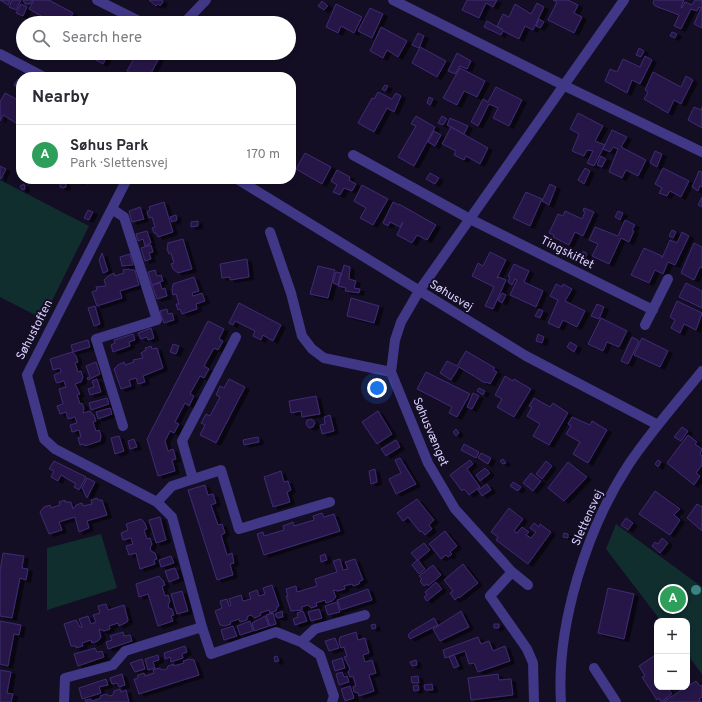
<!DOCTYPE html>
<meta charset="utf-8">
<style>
body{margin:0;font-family:Overpass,sans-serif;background:#f7f7f7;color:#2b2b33}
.controls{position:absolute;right:12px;bottom:12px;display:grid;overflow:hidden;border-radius:8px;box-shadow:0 2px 6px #0003}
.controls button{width:36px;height:36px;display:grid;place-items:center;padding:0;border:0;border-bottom:1px solid #e1e1e2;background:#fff;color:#2b2b33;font:20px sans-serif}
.you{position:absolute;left:377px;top:388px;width:14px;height:14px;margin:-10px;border:3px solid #fff;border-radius:50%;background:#1a73e8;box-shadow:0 0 0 6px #1a73e833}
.badge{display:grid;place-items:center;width:26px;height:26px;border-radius:50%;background:#0b8043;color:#fff;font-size:13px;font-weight:700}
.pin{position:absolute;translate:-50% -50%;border:2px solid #fff;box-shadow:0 1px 4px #0006}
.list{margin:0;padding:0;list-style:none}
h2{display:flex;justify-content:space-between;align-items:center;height:52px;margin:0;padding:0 16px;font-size:17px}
h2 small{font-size:13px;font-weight:400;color:#7c7c81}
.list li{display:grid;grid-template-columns:26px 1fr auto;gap:12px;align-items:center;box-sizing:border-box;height:60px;padding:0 16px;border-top:1px solid #e1e1e2}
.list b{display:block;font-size:15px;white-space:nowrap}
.list p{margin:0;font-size:13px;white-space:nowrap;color:#7c7c81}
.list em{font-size:13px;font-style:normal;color:#7c7c81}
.icon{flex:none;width:22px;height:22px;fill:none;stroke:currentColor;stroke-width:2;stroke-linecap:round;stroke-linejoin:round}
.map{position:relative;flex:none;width:702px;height:702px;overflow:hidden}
.search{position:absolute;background:#fff;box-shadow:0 2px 6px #0003;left:16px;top:16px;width:280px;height:44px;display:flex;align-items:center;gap:10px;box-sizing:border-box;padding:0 14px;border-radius:22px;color:#7c7c81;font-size:15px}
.panel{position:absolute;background:#fff;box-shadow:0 2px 6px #0003;left:16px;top:72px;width:280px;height:112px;border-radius:16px}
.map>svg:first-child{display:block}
</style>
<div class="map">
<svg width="702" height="702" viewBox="0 0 702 702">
<defs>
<filter id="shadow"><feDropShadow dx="4.5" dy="2.5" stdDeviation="0" flood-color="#0009"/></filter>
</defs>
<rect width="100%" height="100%" fill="#140e25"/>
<path fill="#112e2f" d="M 0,180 L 89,226 L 43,319 L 0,297 Z
M 616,524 L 702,587 L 702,674 L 687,654 L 687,621 L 661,621 L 606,549 Z
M 101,534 L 117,588 L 47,610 L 47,548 Z"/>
<path fill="#261947" stroke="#3f2a73" filter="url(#shadow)" d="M 0,0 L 10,0 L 8,5 Z
M 12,0 L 21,0 L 16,10 L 9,7 Z
M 23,0 L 33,0 L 30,4 L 25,4 Z
M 34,0 L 49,0 L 73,13 L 68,23 L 40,23 L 43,17 L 29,9 Z
M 149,0 L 162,0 L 163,2 L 160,6 L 158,4 L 156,6 Z
M 467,0 L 497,0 L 493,7 L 486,3 L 479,18 L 462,10 Z
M 553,0 L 568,0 L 578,5 L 574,13 L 582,17 L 574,33 L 548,20 L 557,2 Z
M 654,0 L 684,0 L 681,7 L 682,8 L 685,2 L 692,5 L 695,0 L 702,0 L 702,28 L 694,24 L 701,8 L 699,7 L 697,11 L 691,9 L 681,29 L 674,26 L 679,15 L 655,6 L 653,3 Z
M 322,1 L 328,6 L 324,10 L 318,6 Z
M 537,3 L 544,7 L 533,30 L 525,26 L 519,39 L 503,31 L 501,35 L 484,27 L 487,21 L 503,30 L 497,26 L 503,14 L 509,17 L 515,4 L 531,14 Z
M 21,4 L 27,7 L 23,16 L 16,13 Z
M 336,4 L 362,17 L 354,33 L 341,26 L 338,33 L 326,27 Z
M 370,8 L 383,14 L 372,38 L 358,31 Z
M 83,17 L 93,23 L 80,23 Z
M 539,19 L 544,22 L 540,28 L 536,26 Z
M 381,27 L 407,41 L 398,57 L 387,50 L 383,58 L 370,51 Z
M 672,32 L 677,34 L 675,38 L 670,36 Z
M 418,33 L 424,36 L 419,48 L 412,45 Z
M 420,47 L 446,61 L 437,77 L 412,63 Z
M 639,48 L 644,51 L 641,57 L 636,55 Z
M 86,53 L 109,53 L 103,64 L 85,54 Z
M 137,53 L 150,53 L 159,58 L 149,77 L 138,77 L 127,71 Z
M 457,53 L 471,61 L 467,69 L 460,66 L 455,74 L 448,71 Z
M 645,56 L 652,60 L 640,84 L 632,80 L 627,93 L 605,81 L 610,69 L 617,72 L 623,59 L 640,67 Z
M 460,68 L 485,81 L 477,97 L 464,91 L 457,105 L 443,98 Z
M 653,72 L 681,87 L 686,76 L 693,80 L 681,104 L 674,100 L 668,113 L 644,99 L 648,92 L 645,90 Z
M 18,79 L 21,82 L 19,89 L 14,85 Z
M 385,85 L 388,86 L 385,91 L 382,89 Z
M 496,87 L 522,100 L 509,126 L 493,118 L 498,108 L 489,104 L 478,126 L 471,122 L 483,99 L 488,102 Z
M 378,92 L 392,99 L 396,93 L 401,96 L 394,112 L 387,108 L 374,132 L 358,123 L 372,98 L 374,99 Z
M 5,93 L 20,101 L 21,99 L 21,114 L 16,123 L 3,115 L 0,121 L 0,102 Z
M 429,97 L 433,99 L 430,105 L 427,103 Z
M 694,107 L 701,110 L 702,107 L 702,128 L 688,120 Z
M 578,113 L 603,126 L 595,141 L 605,145 L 594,166 L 587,163 L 593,151 L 587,150 L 584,156 L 572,151 L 579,134 L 570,129 Z
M 416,116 L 435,127 L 414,166 L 398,157 L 416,126 L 411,124 Z
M 442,116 L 447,119 L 443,125 L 438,123 Z
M 450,118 L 468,126 L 464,134 L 447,125 Z
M 451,127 L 488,148 L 480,164 L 466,156 L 464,160 L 454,155 L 456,151 L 442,144 Z
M 612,130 L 627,137 L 621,147 L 646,160 L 638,176 L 626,170 L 622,178 L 609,172 L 618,149 L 613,147 L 610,152 L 603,149 Z
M 434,131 L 441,135 L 435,146 L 428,142 Z
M 655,151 L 662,154 L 657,167 L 650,163 Z
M 305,153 L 331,167 L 322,184 L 296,169 Z
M 601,156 L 606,159 L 602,167 L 597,165 Z
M 0,166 L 6,169 L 1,179 L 0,178 Z
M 585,168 L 590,171 L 584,184 L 578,180 Z
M 663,168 L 689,181 L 681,197 L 670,191 L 667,196 L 659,193 L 662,188 L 655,184 Z
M 337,170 L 350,177 L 349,180 L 356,184 L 352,191 L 344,188 L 340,195 L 333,192 L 337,185 L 331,181 Z
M 699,171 L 702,172 L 702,187 L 700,186 L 698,191 L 692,187 Z
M 430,173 L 439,178 L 435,184 L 426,179 Z
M 74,179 L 81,179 L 79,183 Z
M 63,181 L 66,183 L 66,187 L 63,188 L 60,187 L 60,183 Z
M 24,184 L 25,189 L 22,190 L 20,186 Z
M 550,184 L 556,187 L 549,205 L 542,201 Z
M 362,185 L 388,199 L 373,225 L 360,218 L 366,208 L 354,201 Z
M 526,192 L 542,199 L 530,226 L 513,218 Z
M 702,197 L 702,207 L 698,205 Z
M 164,202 L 173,232 L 158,237 L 156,233 L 154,233 L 152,228 L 155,227 L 152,217 L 149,218 L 147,212 L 150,209 L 149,207 Z
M 393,202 L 399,205 L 399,204 L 436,225 L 427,240 L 417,235 L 412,243 L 397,235 L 403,222 L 400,227 L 390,222 L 388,226 L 383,223 Z
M 140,207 L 144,219 L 132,222 L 129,211 Z
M 584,208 L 594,212 L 583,236 L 575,232 L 569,245 L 553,237 L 554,235 L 549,233 L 558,214 L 563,216 L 565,211 L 582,219 L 585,212 L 583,211 Z
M 88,210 L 93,212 L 89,220 L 84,218 Z
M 618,211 L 623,213 L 620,220 L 615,217 Z
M 176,215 L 177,220 L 172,222 L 170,217 Z
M 625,220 L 635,225 L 632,230 L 634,231 L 629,242 L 621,238 L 609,264 L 592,256 L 598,244 L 589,240 L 595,227 L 618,236 Z
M 198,221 L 198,226 L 191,227 L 191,222 Z
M 672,230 L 676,232 L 673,238 L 669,236 Z
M 147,231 L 151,243 L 145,246 L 143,239 L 138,241 L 136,234 Z
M 682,232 L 689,236 L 675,265 L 668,262 L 663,274 L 655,270 L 649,283 L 631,275 L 644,248 L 662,256 L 662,258 L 670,240 L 677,243 Z
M 183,239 L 192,269 L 178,273 L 173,269 L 171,264 L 174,263 L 171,253 L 169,254 L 167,249 L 168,243 Z
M 694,243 L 702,247 L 702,268 L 700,267 L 694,280 L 681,273 Z
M 151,245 L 153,252 L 149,253 L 151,259 L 145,261 L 141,248 Z
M 490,252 L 506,260 L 497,278 L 499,277 L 506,280 L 493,309 L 485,306 L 494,287 L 472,276 L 478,263 L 483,266 Z
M 582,252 L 585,252 L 587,255 L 585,258 L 582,258 L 580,255 Z
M 102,253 L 108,271 L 103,273 L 99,260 Z
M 130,254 L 133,265 L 122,266 L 120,257 Z
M 247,259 L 249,277 L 230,280 L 230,277 L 222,278 L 220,264 Z
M 514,264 L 529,271 L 524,282 L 543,291 L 536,307 L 510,295 L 517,280 L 515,279 L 512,285 L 508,282 L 510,277 L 508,276 Z
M 344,265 L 350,267 L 349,279 L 356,281 L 354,288 L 360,289 L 359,293 L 345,291 L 346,288 L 338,286 Z
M 318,266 L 335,270 L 328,298 L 310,294 Z
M 129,269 L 130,270 L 135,270 L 139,285 L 120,291 L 122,298 L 97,306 L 92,292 L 97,290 L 96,287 L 106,286 L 104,280 L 108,276 L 114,273 L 115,276 L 124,273 L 123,270 Z
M 155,270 L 157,276 L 161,275 L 163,281 L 152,285 L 148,272 Z
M 336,272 L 341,273 L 338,285 L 333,283 Z
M 194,277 L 199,291 L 192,293 L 193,296 L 202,293 L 205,301 L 196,304 L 197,309 L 182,314 L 180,309 L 178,310 L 176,304 L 179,304 L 176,294 L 173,295 L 172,290 L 173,284 Z
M 160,283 L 162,289 L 165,288 L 167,296 L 157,299 L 152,285 Z
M 686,283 L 702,291 L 702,308 L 679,297 Z
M 556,284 L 562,287 L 563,284 L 572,289 L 565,301 L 585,311 L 577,327 L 563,320 L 559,328 L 548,323 L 558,300 L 550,296 Z
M 502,293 L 506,295 L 502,303 L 498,300 Z
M 351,298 L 379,306 L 374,323 L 347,316 Z
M 677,301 L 702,313 L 696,330 L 684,324 L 680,333 L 671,328 L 675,320 L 670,317 Z
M 239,303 L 281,325 L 273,341 L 263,335 L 261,340 L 253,336 L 255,331 L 235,321 L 233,325 L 229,323 Z
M 597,304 L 604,307 L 599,319 L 591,316 Z
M 95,306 L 100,324 L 94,326 L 88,308 Z
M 167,309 L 168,314 L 172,313 L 174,320 L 164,323 L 160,311 Z
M 539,309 L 543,311 L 540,318 L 535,316 Z
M 601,318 L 627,331 L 619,347 L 607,342 L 603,351 L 588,344 Z
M 208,321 L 224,329 L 219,339 L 223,341 L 218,350 L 214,348 L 204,366 L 209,369 L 204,378 L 200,376 L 190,394 L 194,396 L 189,406 L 185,403 L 175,422 L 179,424 L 174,433 L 170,431 L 165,441 L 168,451 L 173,449 L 176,459 L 172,460 L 175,471 L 158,476 L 147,439 Z
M 151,328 L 154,338 L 148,340 L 147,337 L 141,339 L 138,333 Z
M 133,334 L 135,340 L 129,342 L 130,346 L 113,352 L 111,345 L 115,343 L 114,340 Z
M 538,334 L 544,337 L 542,343 L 536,341 Z
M 632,337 L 639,341 L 628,364 L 621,361 Z
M 642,338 L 668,351 L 660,367 L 634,355 Z
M 88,340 L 90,347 L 73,352 L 71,345 Z
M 570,342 L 577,346 L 574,352 L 567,347 Z
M 173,344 L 179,346 L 176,354 L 170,352 Z
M 151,346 L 152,349 L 157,348 L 163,368 L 143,376 L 145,382 L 138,384 L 136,378 L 129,380 L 131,386 L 121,389 L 114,369 L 118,365 L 124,362 L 125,365 L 134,362 L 133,360 L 143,358 L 141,353 L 146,350 L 145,348 Z
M 466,351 L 495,368 L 493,370 L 497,372 L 490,384 L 486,382 L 485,383 L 459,367 L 451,380 L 440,373 L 447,361 L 457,366 Z
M 72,352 L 76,356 L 78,362 L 75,363 L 78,372 L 81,371 L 83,377 L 81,382 L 75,384 L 80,394 L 77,395 L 80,404 L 82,403 L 84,408 L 83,413 L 90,411 L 91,413 L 94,415 L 96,421 L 93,422 L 96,431 L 99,430 L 101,436 L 100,441 L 85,446 L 84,444 L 80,445 L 78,438 L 81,437 L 79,430 L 72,432 L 70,425 L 77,423 L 75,417 L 68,419 L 66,412 L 60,414 L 57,406 L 63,404 L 59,389 L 66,387 L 64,381 L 57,383 L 56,382 L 54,375 L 61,372 L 60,368 L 53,370 L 50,359 Z
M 96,362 L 100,374 L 88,380 L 87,378 L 90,377 L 86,366 Z
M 426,372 L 470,394 L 457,417 L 449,413 L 452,407 L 417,389 Z
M 505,376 L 513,381 L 514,379 L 531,389 L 514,417 L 497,407 L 502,399 L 495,395 Z
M 97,379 L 101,392 L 90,395 L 88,389 L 94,387 L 92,381 Z
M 229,379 L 245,387 L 216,443 L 200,435 L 205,425 L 201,423 L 206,414 L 210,416 L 220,397 L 216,395 L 220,386 L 224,388 Z
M 479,388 L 485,391 L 483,395 L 477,391 Z
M 473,393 L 479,396 L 472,409 L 467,407 Z
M 316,396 L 320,414 L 302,417 L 301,411 L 291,413 L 289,401 Z
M 107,398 L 109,404 L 91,410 L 89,403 Z
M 534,398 L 550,407 L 553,403 L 568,413 L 549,445 L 533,436 L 540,424 L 527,416 L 532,407 L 529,406 Z
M 110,408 L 112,414 L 98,419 L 96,412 Z
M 378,411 L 392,434 L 377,444 L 362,422 Z
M 330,415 L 334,431 L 322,434 L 320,425 L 325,424 L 324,417 Z
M 572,417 L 590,425 L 592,421 L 607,430 L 588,463 L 573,454 L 580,442 L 566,434 L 571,426 L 568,424 Z
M 312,419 L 315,423 L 313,427 L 309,428 L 306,424 L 307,420 Z
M 682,427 L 688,431 L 681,441 L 674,437 Z
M 456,429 L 459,433 L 456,436 L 453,432 Z
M 688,435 L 697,442 L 695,444 L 702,449 L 700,454 L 702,456 L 702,465 L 696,473 L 700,476 L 694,485 L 667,463 Z
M 119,436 L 124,451 L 115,454 L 111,438 Z
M 258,437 L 259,442 L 244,445 L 243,440 Z
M 134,439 L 137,447 L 130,449 L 128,441 Z
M 396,440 L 400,447 L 386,456 L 381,449 Z
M 464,444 L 479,452 L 476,458 L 461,450 Z
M 481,453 L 491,458 L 488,464 L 478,458 Z
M 400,458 L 416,484 L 396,494 L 389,479 L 401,473 L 395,460 Z
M 503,459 L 506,463 L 503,464 L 500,461 Z
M 470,460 L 473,464 L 467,469 L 480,487 L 469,495 L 464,489 L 462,491 L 450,475 Z
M 658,460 L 661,462 L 658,467 L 655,464 Z
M 54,461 L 86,477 L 79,490 L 74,487 L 76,484 L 61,475 L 58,481 L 51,477 L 54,471 L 49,469 Z
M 546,461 L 552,466 L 542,479 L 536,474 Z
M 568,462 L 587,477 L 564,501 L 548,488 Z
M 485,468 L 490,473 L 480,481 L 476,475 Z
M 375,469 L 377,482 L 371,484 L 369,471 Z
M 281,471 L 284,482 L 288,481 L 291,490 L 287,492 L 290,502 L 273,507 L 264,477 Z
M 531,473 L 541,481 L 533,491 L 523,483 Z
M 87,478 L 95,482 L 87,498 L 82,488 Z
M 513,482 L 521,487 L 518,491 L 510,486 Z
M 487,484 L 491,490 L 482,496 L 478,490 Z
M 205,485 L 208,495 L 213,494 L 216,503 L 211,505 L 218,525 L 222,524 L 225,533 L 221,535 L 227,555 L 232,553 L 234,563 L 230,564 L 233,575 L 217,580 L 188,490 Z
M 655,491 L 680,509 L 674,515 L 680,520 L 670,535 L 639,514 Z
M 97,498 L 98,500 L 102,500 L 107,515 L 87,521 L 89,528 L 79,532 L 75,517 L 59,522 L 62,530 L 49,534 L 40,512 L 44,507 L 50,505 L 51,508 L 60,505 L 59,502 L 65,500 L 65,502 L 71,502 L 73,509 L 76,505 L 82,503 L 83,506 L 92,504 L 91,500 Z
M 417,499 L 434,520 L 429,525 L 432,529 L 425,535 L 421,531 L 420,532 L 408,517 L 403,521 L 397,513 Z
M 697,504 L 702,507 L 702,531 L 687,518 Z
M 509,508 L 523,519 L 514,531 L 517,533 L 522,527 L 529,532 L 526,535 L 531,538 L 536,532 L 530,528 L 534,523 L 539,527 L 540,524 L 551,532 L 528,564 L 496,540 L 498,537 L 491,532 Z
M 322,513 L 324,517 L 334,514 L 340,531 L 264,555 L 257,534 L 263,532 L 264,536 L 284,530 L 283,526 L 293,522 L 294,526 L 314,520 L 313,516 Z
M 160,517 L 166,540 L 156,543 L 149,520 Z
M 626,518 L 633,523 L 628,530 L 621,525 Z
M 141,519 L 145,523 L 147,529 L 144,530 L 147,539 L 150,538 L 152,544 L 150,548 L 151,551 L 155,553 L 157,559 L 154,560 L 155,564 L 140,569 L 136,553 L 129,555 L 126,546 L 133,544 L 131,538 L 123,540 L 121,533 L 128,530 L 126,524 Z
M 445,531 L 457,546 L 450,552 L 452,554 L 448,557 L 446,555 L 441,559 L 429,544 Z
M 564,533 L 568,534 L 568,538 L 563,537 Z
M 662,538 L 668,543 L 660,553 L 652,546 L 655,542 L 658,544 Z
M 424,543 L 430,550 L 418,560 L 425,569 L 419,574 L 412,565 L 417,560 L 411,553 Z
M 3,553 L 24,556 L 22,568 L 28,569 L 26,580 L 20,578 L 12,618 L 0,616 L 0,571 Z
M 325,554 L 327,560 L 321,562 L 320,556 Z
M 171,556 L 174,563 L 161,567 L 159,560 Z
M 340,559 L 343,570 L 348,569 L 345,562 L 355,559 L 363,580 L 360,581 L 359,584 L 353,586 L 352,584 L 344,586 L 345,589 L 338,591 L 333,590 L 336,597 L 332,601 L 326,603 L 325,600 L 316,603 L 317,606 L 311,608 L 308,605 L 302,607 L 302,610 L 291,611 L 286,596 L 288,596 L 286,589 L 296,586 L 297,592 L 317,586 L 315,579 L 337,572 L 333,561 Z
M 463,564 L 478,583 L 459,598 L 458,597 L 455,600 L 450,593 L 453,591 L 444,580 Z
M 433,565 L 441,575 L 428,586 L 427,584 L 424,586 L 420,581 L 422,579 L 419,576 Z
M 175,568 L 179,578 L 169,582 L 165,571 Z
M 159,576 L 162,580 L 163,580 L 165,585 L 162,586 L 165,596 L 168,595 L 170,601 L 168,605 L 169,608 L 172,609 L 174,615 L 171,616 L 173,621 L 158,626 L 148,594 L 139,597 L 136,584 Z
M 436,582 L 442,589 L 427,601 L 424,597 L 427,595 L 425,592 Z
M 272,585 L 279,606 L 277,607 L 276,611 L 270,613 L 269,610 L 260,613 L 261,615 L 255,618 L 251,615 L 248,616 L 247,620 L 240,622 L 239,619 L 230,622 L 231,624 L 225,626 L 220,625 L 215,611 L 222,608 L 220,601 L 227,599 L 229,606 L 231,605 L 229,599 L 241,595 L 243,601 L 251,599 L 249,593 L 257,590 L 259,596 L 265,594 L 263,588 Z
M 608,588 L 634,594 L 624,639 L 598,633 Z
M 368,589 L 372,600 L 341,610 L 337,600 Z
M 182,591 L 188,611 L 177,614 L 171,594 Z
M 337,602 L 340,612 L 328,615 L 325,606 Z
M 106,604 L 108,610 L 124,605 L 128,620 L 127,622 L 119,626 L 118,623 L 109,626 L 110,629 L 104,631 L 99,629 L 101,637 L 98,641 L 92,643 L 91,640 L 82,643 L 83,646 L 76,648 L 76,646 L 71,646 L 64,624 L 76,620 L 80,627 L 82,627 L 79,619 L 88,616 L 91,624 L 96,622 L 93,615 L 100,613 L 98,606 Z
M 319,609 L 322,618 L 311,621 L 308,612 Z
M 282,611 L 283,617 L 277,618 L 275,614 Z
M 303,611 L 307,621 L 295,625 L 293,619 L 298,617 L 297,613 Z
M 461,611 L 469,627 L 440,641 L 433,629 Z
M 273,613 L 276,624 L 270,626 L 266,615 Z
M 265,616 L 269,626 L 254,631 L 252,623 Z
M 434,618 L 438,625 L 410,639 L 408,635 L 412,631 Z
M 0,621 L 21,625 L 19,635 L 14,634 L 8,666 L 0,664 Z
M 250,621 L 253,631 L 240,635 L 237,626 Z
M 375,624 L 376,628 L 372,629 L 371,625 Z
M 494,624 L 499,624 L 499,628 L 494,628 Z
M 233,626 L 237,636 L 224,640 L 221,630 Z
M 123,632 L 124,636 L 130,635 L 132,641 L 108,649 L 106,642 L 112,640 L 110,636 Z
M 356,632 L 358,640 L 365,638 L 369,653 L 363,655 L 365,662 L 372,660 L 376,673 L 369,675 L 374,691 L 359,696 L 358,693 L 354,692 L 353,687 L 356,686 L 353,676 L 350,677 L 348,672 L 350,669 L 344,657 L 347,656 L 344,647 L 341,648 L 339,642 L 340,637 Z
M 478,637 L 481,644 L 489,641 L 493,651 L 505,646 L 510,661 L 478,672 L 474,663 L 469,664 L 465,651 L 445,658 L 443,650 Z
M 335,638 L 339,648 L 329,651 L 325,641 Z
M 185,646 L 187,652 L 182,654 L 183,658 L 171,662 L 170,657 L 165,659 L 164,653 Z
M 95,648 L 97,652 L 102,651 L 104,657 L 78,666 L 74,654 Z
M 158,655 L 159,660 L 153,662 L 155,668 L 148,670 L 145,659 Z
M 454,655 L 459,666 L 454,668 L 449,657 Z
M 277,656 L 279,661 L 275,662 L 274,657 Z
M 654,656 L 657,661 L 657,687 L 667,687 L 672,694 L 661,702 L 659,698 L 657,700 L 642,677 L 645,676 L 639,666 Z
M 342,658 L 345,668 L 335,671 L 332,661 Z
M 142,659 L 145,669 L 135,672 L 130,663 Z
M 189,659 L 194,660 L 199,675 L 139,694 L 134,679 L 137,679 L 138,675 L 144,673 L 145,676 L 154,673 L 153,670 L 159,668 L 163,670 L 167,669 L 168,666 L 174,664 L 174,666 L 184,663 L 183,661 Z
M 416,660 L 417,665 L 412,666 L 410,662 Z
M 0,670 L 11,672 L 7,693 L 13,694 L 11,702 L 0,702 Z
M 342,672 L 344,677 L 347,676 L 349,682 L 339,685 L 336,674 Z
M 122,674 L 125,685 L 119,687 L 117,683 L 112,684 L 110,678 Z
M 498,674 L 499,680 L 511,679 L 513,695 L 471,700 L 468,678 Z
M 418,676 L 419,683 L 412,683 L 411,677 Z
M 106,679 L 108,685 L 99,687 L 101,693 L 82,699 L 79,688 Z
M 696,681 L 700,686 L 702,685 L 702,697 L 699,699 L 701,702 L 663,702 Z
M 432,684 L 433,690 L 425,690 L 424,685 Z
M 418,685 L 419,690 L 414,691 L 413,686 Z
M 350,686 L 354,698 L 345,701 L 341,689 Z
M 120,689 L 121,692 L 126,690 L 129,702 L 86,702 L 85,700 L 91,699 L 92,701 L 101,698 L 100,696 L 106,694 L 109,696 L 113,695 L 114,691 Z"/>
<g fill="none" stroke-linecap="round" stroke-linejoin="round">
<path stroke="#403786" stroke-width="10" d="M 97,0 L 143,23
M 393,0 L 563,85 L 702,152
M 184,23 L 206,0
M 353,155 L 470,219 L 653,310
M 112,209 L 124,217 L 157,320 L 96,339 L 123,426
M 270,232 L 291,293 L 302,336 L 312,349 L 324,358 L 391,372
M 645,325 L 668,279
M 193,479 L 182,441 L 236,337
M 157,502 L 172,486 L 221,470 L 239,529 L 330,502
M 512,572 L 490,596 L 527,649 L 533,663 L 534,702
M 528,585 L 512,572 L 455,509 L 428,463 L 391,372 L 395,340 L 401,322 L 419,291 L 624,0
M 202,627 L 211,654 L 276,632 L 301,642 L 320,655 L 334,696 L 332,702
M 301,642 L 315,629 L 365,615
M 594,668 L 616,702
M 64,702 L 65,678 L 113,665 L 125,651 L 202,627 L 172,517 L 157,502 L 55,449 L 44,439 L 27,375 L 127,179"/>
<path stroke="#403786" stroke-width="10" d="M 0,54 L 44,77
M 237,179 L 526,356 L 658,425
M 561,702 C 556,625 587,528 629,464 C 651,431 678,401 702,371"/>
</g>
<circle fill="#3a8381" cx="696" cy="590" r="5"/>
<g text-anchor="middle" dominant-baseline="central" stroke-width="4" stroke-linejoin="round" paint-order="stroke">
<g font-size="12" fill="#dbd2ff" stroke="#140e25">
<text transform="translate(567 253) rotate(27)">Tingskiftet</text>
<text transform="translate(451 296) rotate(31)">Søhusvej</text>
<text transform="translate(35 330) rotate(-63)">Søhustoften</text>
<text transform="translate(430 432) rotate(67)">Søhusvænget</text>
<text transform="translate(588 518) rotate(-66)">Slettensvej</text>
</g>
</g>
</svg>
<div class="controls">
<button>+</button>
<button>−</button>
</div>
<div class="you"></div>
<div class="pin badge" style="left:673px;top:599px;background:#2e9e5b">A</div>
<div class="search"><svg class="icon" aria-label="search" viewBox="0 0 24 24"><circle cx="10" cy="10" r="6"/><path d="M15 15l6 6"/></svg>Search here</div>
<section class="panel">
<h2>Nearby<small></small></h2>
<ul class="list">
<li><span class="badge" style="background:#2e9e5b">A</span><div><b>Søhus Park</b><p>Park · Slettensvej</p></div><em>170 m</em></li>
</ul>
</section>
</div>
